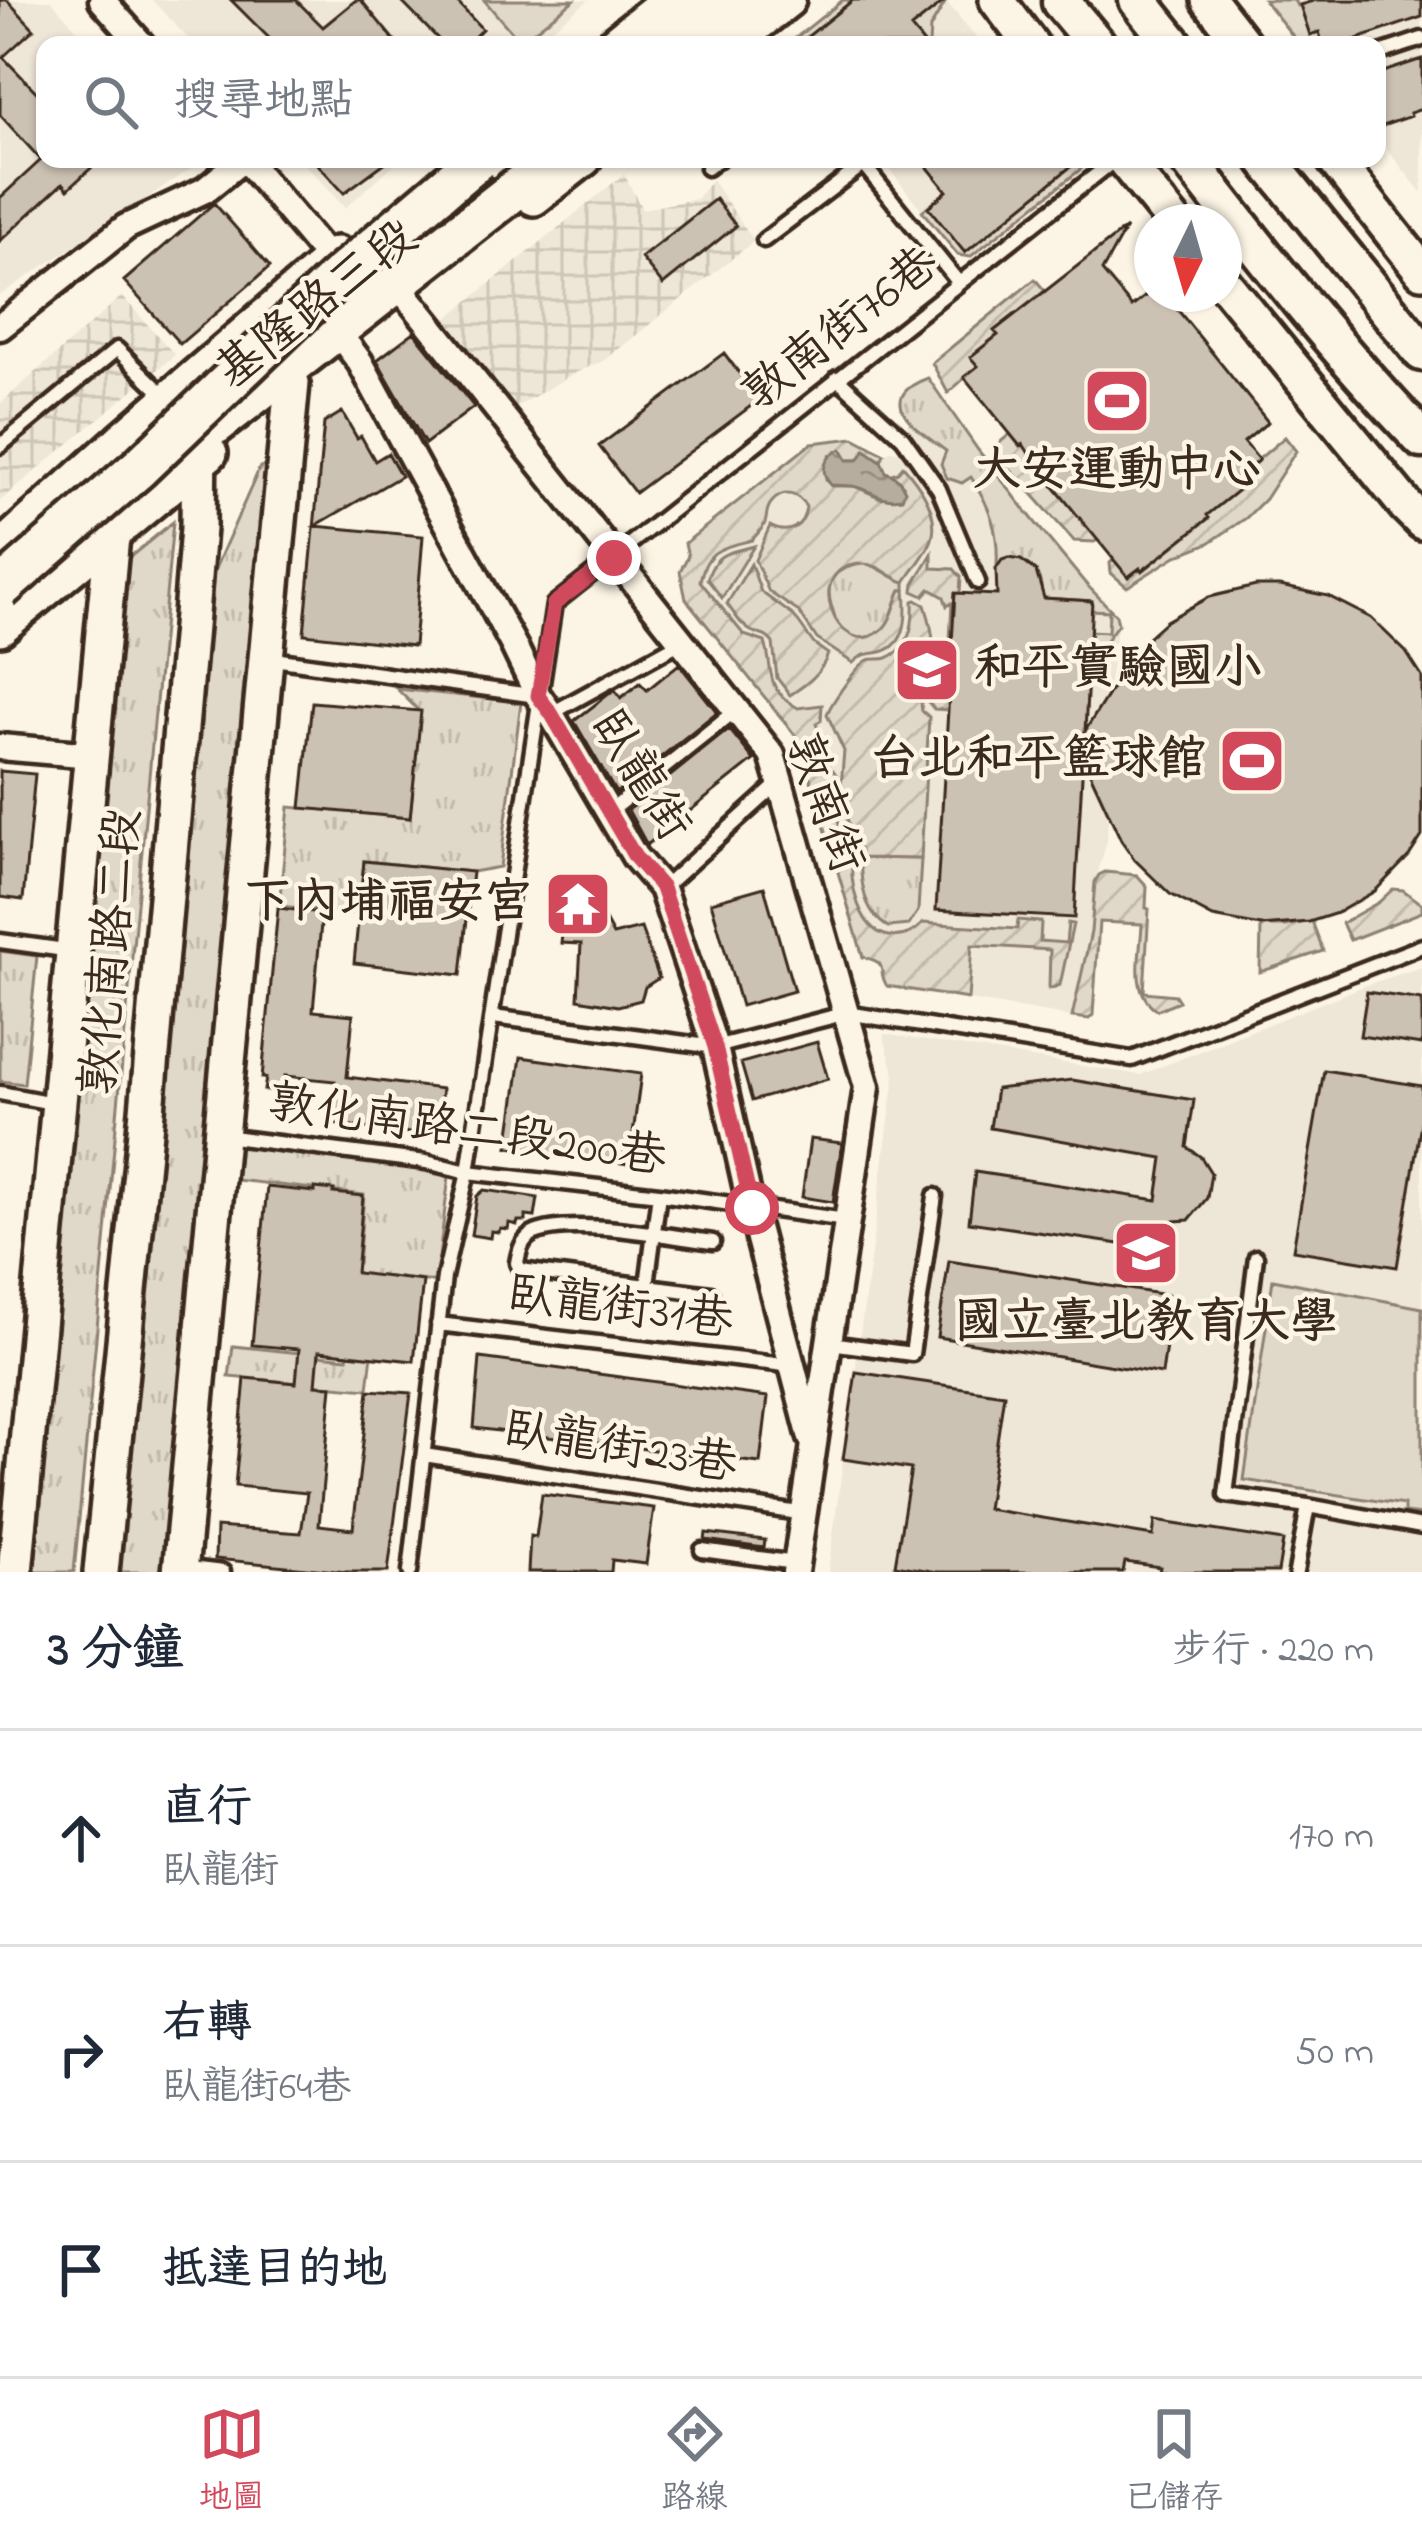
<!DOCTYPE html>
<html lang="zh-TW">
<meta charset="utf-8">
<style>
body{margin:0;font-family:"Indie Flower","LXGW WenKai TC",sans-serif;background:#f2f2f3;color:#1f2937}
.compass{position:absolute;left:1134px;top:204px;width:108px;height:108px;border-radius:50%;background:#fff;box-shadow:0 3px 9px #0004;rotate:185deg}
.stop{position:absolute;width:36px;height:36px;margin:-27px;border:9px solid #d1495b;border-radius:50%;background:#fff}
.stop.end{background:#d1495b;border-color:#fff;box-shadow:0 3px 12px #0008}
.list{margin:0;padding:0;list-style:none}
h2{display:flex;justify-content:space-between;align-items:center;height:156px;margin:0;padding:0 48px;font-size:51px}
h2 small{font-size:39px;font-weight:400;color:#747a83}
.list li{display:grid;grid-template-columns:78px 1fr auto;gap:36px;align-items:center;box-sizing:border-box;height:216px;padding:0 48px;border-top:3px solid #e0e1e3}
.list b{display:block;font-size:45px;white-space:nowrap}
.list p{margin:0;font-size:39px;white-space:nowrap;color:#747a83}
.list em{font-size:39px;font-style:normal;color:#747a83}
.icon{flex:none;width:66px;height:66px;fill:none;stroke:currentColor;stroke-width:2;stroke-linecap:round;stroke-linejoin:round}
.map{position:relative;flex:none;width:1422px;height:1572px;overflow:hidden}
.search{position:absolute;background:#fff;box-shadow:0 3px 9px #0004;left:36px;right:36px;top:36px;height:132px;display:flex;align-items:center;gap:30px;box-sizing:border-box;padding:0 42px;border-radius:24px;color:#747a83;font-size:45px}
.sheet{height:804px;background:#fff}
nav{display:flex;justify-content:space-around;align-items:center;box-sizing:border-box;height:168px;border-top:3px solid #e0e1e3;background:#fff;font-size:33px;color:#747a83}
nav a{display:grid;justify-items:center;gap:6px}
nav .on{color:#d1495b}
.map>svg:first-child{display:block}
</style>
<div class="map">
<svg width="1422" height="1572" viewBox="0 0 1422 1572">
<defs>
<pattern id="industrial-grid" width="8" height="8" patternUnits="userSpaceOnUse" patternTransform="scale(3)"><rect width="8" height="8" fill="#eee6d6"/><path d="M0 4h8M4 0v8" fill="none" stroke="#cdc5b7"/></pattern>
<pattern id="grass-tufts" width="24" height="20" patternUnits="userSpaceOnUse" patternTransform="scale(3)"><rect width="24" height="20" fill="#e0d8c8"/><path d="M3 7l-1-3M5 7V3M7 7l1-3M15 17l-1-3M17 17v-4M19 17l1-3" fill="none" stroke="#c1baab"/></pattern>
<pattern id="garden-furrows" width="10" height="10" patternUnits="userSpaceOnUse" patternTransform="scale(3)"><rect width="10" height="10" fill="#e0d8c8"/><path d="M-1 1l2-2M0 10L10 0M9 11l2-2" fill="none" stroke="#c1baab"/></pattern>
<pattern id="water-ripples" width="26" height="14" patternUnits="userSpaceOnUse" patternTransform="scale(3)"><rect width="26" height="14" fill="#b7ad9e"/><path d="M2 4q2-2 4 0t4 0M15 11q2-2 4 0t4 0" fill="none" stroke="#968d80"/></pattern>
</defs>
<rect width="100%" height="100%" fill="#fcf5e5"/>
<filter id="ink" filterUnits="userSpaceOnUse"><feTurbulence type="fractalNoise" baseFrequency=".00833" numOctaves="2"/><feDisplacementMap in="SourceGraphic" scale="24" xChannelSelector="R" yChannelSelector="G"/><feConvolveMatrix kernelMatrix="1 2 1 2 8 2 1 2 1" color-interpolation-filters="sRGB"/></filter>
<g filter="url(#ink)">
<path fill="#eee6d6" d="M 0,0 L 51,0 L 90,45 L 45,45 L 45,159 L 189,159 L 195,166 L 0,295 Z
M 152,0 L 589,0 L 530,45 L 194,45 Z
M 843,0 L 945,0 L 982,45 L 788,44 Z
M 1264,0 L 1422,0 L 1422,193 L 1381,142 L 1377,144 L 1377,45 L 1300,45 Z
M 300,159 L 400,159 L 345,208 Z
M 881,159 L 1073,159 L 1081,169 L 970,257 L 958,255 Z
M 935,393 L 1038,526 L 1085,583 L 1116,615 L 1118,620 L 1100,746 L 1108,809 L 1107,841 L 1095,882 L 1091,931 L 1072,1017 L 887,986 L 883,981 L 883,967 L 879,962 L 863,957 L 799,740 L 686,599 L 680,571 L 688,556 L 685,543 L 812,443 L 854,438 L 884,454 L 893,450 L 899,452 L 908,423 Z
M 1422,967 L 1422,1572 L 828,1572 L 895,1076 L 883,1034 L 1140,1075 L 1372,983 Z"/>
<path fill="url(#industrial-grid)" d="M 624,174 L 642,209 L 696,199 L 712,180 L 754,241 L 605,360 L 573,374 L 513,409 L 444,321 Z
M 122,296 L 175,355 L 0,501 L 0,404 Z"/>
<path fill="url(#grass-tufts)" stroke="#8e8173" stroke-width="3" d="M 843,0 L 945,0 L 946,1 L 930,28 L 929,45 L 788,44 Z
M 1264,0 L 1294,0 L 1297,6 L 1300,5 L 1310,34 L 1319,32 L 1323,45 L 1300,45 Z
M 1073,159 L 1081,169 L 970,257 L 958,255 L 922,211 L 974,169 Z
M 928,378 L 978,450 L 1038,526 L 1085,583 L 1116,615 L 1118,624 L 1101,647 L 1089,646 L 1090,631 L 1108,632 L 1109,611 L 1091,610 L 1091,601 L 1041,598 C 1044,574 1031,561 1008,558 L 997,566 C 999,531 990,506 971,477 L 962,483 L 947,478 L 941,464 L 946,451 C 919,431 870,399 928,378 Z
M 268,466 L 164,1572 L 118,1572 L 214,571 L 260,467 Z
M 173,522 L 74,1572 L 27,1572 L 125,561 Z
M 867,563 C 881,568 892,579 905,582 L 905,590 L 901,590 C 895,601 893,616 886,626 C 874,642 847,642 837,623 C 836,622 832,606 831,605 C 823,575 840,567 867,563 Z
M 397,689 L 521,702 L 500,867 L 472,872 L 364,861 L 359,914 L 279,906 L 289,807 L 410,817 L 420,712 Z
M 860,858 L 921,859 L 918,911 L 909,925 L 888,927 C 864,913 861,884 860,858 Z
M 0,951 L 37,956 L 24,1084 L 0,1081 Z
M 238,1143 L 450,1168 L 436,1282 L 381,1276 L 368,1389 L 229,1377 L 233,1346 L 348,1358 L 355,1287 L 342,1262 L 358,1263 L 364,1195 L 236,1180 Z"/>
<path fill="url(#garden-furrows)" stroke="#8e8173" stroke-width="3" d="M 1035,279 L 1045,291 L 995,330 L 998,335 L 971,357 L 978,366 L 948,393 L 932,363 Z
M 1010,434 L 1020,446 L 1023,444 L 1086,527 L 1089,526 L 1100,539 L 1094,542 L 1074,541 L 992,449 Z
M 1285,437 L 1296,451 L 1265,499 L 1246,518 L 1209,543 L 1176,556 L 1127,587 L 1111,573 L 1110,563 L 1114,559 L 1128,577 L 1140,568 L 1143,571 L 1208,519 L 1207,515 L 1241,487 L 1235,479 Z
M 854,438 L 884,454 L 881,461 L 865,451 L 858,460 L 847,460 L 841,450 L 829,456 L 826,480 L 831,486 L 854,486 L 881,498 L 903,485 L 892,474 L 898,472 L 903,466 C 919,484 940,513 932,539 C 928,552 913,569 905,582 C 890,578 880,564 863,564 C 799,564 837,664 880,631 C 892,623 895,602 901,590 L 905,590 C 907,612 909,645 881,652 C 867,655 864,652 853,663 L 817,639 L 799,612 L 769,592 L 755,560 L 770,526 C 788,536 804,527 806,507 C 799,494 784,488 772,502 C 765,510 768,514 765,523 C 762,530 757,534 752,540 C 722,548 707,548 700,581 L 744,635 L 765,642 C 774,672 764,689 798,708 L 822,705 L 821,720 L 816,724 L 826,745 L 829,770 L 833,770 L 837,776 C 831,790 838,826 844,840 C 849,852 849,845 852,857 C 854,867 851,866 852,876 C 854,898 864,932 889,936 C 903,938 914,933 923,923 L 1017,929 L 1018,920 L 1041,922 L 1040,941 L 1066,943 L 1068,923 L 1073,924 L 1060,985 L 1049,989 L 1050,950 L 972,945 L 968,999 L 887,986 C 876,970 891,963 863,957 L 799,740 L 686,599 L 680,571 L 688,556 L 685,543 L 812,443 Z
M 754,546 L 722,598 L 707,579 C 716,551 728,553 754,546 Z
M 932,554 L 932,568 L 954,569 L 961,577 L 960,593 L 955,594 L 948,710 L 934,709 L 928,702 L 941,659 L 940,679 L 948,679 L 952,603 L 947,606 L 944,597 L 930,589 L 924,596 L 913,591 L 914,584 Z
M 751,564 L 761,592 L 794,616 L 814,644 L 828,654 C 821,674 807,684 790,695 L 777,678 L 773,643 C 765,633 761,636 751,631 C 740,625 734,613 727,604 Z
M 916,600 L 925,605 C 931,623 936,645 932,663 C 928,681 918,692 922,711 L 929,717 L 921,859 L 860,858 L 860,851 L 851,837 L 841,786 L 844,751 L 827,714 C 832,702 857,665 868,660 C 874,658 881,660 887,658 C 911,649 914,622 913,601 Z
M 1105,872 L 1137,875 L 1147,886 L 1146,908 L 1149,909 L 1144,992 L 1175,995 L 1179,1001 L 1157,1010 C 1129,991 1141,954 1142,924 L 1099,922 L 1093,1015 L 1089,1019 L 1072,1017 L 1091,932 L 1095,882 L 1099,875 Z
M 1393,889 L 1403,890 L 1422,904 L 1422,912 L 1350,940 L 1342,923 L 1379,902 Z
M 1312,921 L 1323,951 L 1260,972 L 1261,926 L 1285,926 Z"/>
<path fill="#e0d8c8" stroke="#8e8173" stroke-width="3" d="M 484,0 L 574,0 L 520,42 Z
M 1273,1279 L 1422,1308 L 1422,1515 L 1404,1513 L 1404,1505 L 1244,1480 Z"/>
<path fill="url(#water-ripples)" stroke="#85796b" stroke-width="3" d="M 841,449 L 847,460 L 858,460 L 865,450 L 881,461 L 886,472 C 895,475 902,482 905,491 L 902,498 C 879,502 872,489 852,486 C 845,485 838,486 831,485 C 818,471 825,456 841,449 Z"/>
<path fill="#ccc2b3" stroke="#3b2a1e" stroke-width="3" d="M 0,0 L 7,0 L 34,29 L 3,57 L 45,101 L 45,159 L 101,159 L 68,189 L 63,183 L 0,241 L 0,198 L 41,160 L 0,115 Z
M 231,0 L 296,0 L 323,27 L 356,0 L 361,0 L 398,45 L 276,45 Z
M 400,0 L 455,0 L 482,29 L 466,45 L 444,45 Z
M 853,0 L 946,0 L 911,28 L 925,45 L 797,45 Z
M 1316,0 L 1422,0 L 1422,17 L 1340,45 L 1323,45 L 1319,32 L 1310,35 L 1300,5 Z
M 1422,59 L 1422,109 L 1410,113 L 1411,116 L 1377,128 L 1377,74 Z
M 313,159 L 390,159 L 344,193 Z
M 921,159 L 1080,159 L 965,253 L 928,207 L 947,191 Z
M 715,199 L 736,226 L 663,285 L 641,258 Z
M 214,203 L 270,267 L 180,344 L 124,281 Z
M 1126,228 L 1102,271 L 1132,307 L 1148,294 L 1165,294 L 1268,422 L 1244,442 L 1259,460 L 1235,479 L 1242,487 L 1207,515 L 1209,518 L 1142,571 L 1140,568 L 1128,577 L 1037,466 L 1023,444 L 1020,446 L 964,377 L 978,366 L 970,357 L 998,335 L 994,331 Z
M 414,332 L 474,407 L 425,444 L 377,360 Z
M 724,353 L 759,400 L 635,493 L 599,446 Z
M 342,412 L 357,438 L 361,436 L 375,461 L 388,453 L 401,476 L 315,526 L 423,536 L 414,646 L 304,634 L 324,423 Z
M 1008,558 L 1021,560 L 1036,571 L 1044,598 L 1092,601 L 1085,731 L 1132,656 L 1148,637 L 1166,621 L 1209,597 L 1256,586 L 1280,586 L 1328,596 L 1371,618 L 1406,652 L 1422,677 L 1422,836 L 1409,856 L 1375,891 L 1337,913 L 1309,922 L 1261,926 L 1213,917 L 1170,894 L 1135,860 L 1121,840 L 1083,758 L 1074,918 L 936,910 L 955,593 L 997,595 L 996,569 L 1002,560 Z
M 679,664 L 717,712 L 616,793 L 574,721 L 610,693 L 615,690 L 621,698 L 640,683 L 647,690 Z
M 312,702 L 421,711 L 410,818 L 301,808 Z
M 729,729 L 754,760 L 647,845 L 628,810 Z
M 0,771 L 35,774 L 23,900 L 0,897 Z
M 364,861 L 472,872 L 461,975 L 354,963 Z
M 581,876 L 613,935 L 641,928 L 659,978 L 645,987 L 641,1000 L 618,1006 L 578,999 L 581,944 L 561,943 L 564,916 L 555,893 Z
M 764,887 L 794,991 L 741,1006 L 711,902 Z
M 278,908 L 322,913 L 313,1011 L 353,1015 L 347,1077 L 442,1089 L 436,1136 L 331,1124 L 335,1081 L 285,1076 L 284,1091 L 264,1090 L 266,1078 L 262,1078 Z
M 1367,992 L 1422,1000 L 1422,1045 L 1360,1036 Z
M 817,1042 L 828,1079 L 752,1101 L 741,1063 Z
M 521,1057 L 641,1074 L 629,1164 L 508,1147 Z
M 1324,1070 L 1422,1086 L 1422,1117 L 1397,1267 L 1293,1250 Z
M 1072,1080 L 1194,1100 L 1187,1147 L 1201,1157 L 1211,1173 L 1207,1198 L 1189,1220 L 1174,1221 L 1168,1251 L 969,1222 L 975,1172 L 1157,1200 L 1163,1158 L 990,1128 L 996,1089 Z
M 810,1139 L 842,1143 L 833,1202 L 802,1197 Z
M 267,1187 L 315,1192 L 315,1188 L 334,1190 L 333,1193 L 363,1196 L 356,1273 L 423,1281 L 414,1361 L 319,1351 L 316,1385 L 332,1386 L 319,1525 L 353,1529 L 369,1390 L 411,1393 L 388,1572 L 347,1572 L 215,1559 L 216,1527 L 301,1533 L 307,1493 L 235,1486 L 245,1378 L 296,1383 L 299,1349 L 252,1345 Z
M 484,1190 L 538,1198 L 535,1217 L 526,1216 L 526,1221 L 518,1221 L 517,1225 L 509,1223 L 508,1229 L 500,1228 L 499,1232 L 491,1231 L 490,1238 L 471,1235 L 477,1196 Z
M 949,1261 L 1173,1296 L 1162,1374 L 937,1337 Z
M 480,1358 L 768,1397 L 760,1463 L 474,1428 Z
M 856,1372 L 1004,1394 L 987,1509 L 1153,1536 L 1155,1521 L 1283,1541 L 1278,1572 L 1159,1572 L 1160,1567 L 1125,1562 L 1123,1572 L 938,1572 L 895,1565 L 911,1469 L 843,1459 Z
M 542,1494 L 654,1508 L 646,1564 L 612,1560 L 611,1572 L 528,1572 L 530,1536 L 536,1537 Z
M 706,1533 L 765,1540 L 764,1548 L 705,1540 Z"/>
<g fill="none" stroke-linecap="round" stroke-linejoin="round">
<g stroke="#3b2a1e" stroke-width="21">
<path id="service" d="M 1377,54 L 1422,39
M 859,159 L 959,283
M 707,168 L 719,159
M 764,240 L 864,164
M 837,378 L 903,438 L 939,489 L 978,582
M 0,446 L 117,349 L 168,399
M 266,658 L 537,696
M 552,713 L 681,642
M 609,812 L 736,710
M 663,888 L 780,782
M 0,941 L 72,951
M 493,1017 L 715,1047 L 847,1013 L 1132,1059 L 1422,946
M 0,1093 L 58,1104
M 224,1136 L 426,1162 L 468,1172 L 659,1194 L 846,1220
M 1256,1257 L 1226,1495 L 1308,1506 L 1422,1527
M 647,1285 L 659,1194
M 711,1294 L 528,1271 L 520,1269 L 517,1263 C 519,1251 522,1238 535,1233 C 572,1217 671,1237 713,1242
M 438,1324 L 793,1366
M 830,1343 L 912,1354 L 935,1196
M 424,1455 L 805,1514
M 702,1550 L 795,1563
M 181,1567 L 223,1572
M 410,1572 L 444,1277 L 468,1172 L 554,604 L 1116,159
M 1296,1572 L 1308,1506"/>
</g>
<g stroke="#3b2a1e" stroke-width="33">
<path id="minor" d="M 102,0 L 142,45
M 245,159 L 330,260
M 406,295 L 772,755 L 780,782 L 867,1087 L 795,1572
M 0,327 L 126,227 L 205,190 L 243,159
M 345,342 L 360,362 L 514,646 L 538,696 L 551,714 L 635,857 L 662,888 L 715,1047 L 751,1208 L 811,1438
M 0,747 L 92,755"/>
</g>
<g stroke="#3b2a1e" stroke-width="42">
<path id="secondary" d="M 997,0 L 1031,45
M 1209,0 L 1244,45
M 731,45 L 788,0
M 1123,159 L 1174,222
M 1334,159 L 1422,271
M 534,198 L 584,159
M 1224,283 L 1406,506 L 1422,522
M 0,549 L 121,440 L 337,254
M 0,628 L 210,453
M 15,1572 L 121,440
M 101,1572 L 147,1111 L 190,627 L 198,528 L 199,435 L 204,395 L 231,346
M 180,1572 L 292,383"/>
</g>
<g stroke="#3b2a1e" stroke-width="45">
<path id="primary" d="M 1138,0 L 1174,45
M 1061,2 L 1097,45
M 1188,159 C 1262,255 1338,352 1422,439
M 1266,159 L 1422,352"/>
</g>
<g stroke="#3b2a1e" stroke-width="48">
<path id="trunk" d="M 617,45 L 673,0
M 659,45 L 715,0
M 699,45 L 756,0
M 216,424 L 554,159"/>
</g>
<use href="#service" stroke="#fcf5e5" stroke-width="12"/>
<use href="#minor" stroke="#fcf5e5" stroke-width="24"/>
<use href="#secondary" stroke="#fcf5e5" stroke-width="33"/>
<use href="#primary" stroke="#fcf5e5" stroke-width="36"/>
<use href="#trunk" stroke="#fcf5e5" stroke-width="39"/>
<g stroke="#3b2a1e" stroke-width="48" stroke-linecap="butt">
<path id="trunk-bridge" d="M 0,589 L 139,468 L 336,279 L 478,159"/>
</g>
<use href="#trunk-bridge" stroke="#fcf5e5" stroke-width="39"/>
</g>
</g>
<g fill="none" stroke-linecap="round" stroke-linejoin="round" filter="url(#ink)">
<path stroke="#d1495b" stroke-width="15" d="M 614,558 L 554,604 L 538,696 L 551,713 L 635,857 L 662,888 L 715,1047 L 752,1208"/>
</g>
<defs>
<g id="stadium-square" transform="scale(3.45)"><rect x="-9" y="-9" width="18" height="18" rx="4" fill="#d1495b" stroke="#fcf5e5"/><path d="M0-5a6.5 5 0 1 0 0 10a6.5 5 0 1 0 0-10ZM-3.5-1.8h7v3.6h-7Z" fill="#fff"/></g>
<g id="school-square" transform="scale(3.45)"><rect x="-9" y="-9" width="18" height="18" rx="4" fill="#d1495b" stroke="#fcf5e5"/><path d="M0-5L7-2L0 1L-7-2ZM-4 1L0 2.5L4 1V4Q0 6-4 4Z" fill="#fff"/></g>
<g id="temple-square" transform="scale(3.45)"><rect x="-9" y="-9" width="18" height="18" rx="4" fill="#d1495b" stroke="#fcf5e5"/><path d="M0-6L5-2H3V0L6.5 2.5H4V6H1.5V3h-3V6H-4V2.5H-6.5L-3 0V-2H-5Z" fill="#fff"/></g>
<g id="university-square" transform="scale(3.45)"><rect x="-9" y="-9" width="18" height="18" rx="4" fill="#d1495b" stroke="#fcf5e5"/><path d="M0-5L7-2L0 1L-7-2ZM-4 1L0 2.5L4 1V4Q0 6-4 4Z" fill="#fff"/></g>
</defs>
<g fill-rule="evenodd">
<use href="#stadium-square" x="1117" y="401"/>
<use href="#school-square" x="927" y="670"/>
<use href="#stadium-square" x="1252" y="761"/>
<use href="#temple-square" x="578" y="904"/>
<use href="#university-square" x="1146" y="1253"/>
</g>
<g text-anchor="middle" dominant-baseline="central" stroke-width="9" stroke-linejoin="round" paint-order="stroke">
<g font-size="48" fill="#3b2a1e" stroke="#fcf5e5">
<text transform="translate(317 306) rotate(-38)">基隆路三段</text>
<text transform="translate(842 330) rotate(-38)">敦南街76巷</text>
<text transform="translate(639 776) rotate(58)">臥龍街</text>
<text transform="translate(823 804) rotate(70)">敦南街</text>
<text transform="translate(113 952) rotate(-85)">敦化南路二段</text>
<text transform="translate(467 1132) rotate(8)">敦化南路二段200巷</text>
<text transform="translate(620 1309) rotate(7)">臥龍街31巷</text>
<text transform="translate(620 1449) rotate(9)">臥龍街23巷</text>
</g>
<g font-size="48" font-weight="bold" fill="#3b2a1e" stroke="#fcf5e5">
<text x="1117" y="472">大安運動中心</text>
<text x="974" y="670" text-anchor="start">和平實驗國小</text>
<text x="1206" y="761" text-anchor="end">台北和平籃球館</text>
<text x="532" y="904" text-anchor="end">下內埔福安宮</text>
<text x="1146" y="1324">國立臺北教育大學</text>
</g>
</g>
</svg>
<svg class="compass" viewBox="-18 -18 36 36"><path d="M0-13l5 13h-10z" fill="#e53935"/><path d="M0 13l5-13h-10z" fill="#747a83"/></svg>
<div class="stop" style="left:752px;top:1208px"></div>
<div class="stop end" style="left:614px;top:558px"></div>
<div class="search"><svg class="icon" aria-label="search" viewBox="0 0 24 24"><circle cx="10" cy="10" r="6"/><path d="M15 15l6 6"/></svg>搜尋地點</div>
</div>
<section class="sheet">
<h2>3 分鐘<small>步行 · 220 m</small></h2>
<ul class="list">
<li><svg class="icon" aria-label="ahead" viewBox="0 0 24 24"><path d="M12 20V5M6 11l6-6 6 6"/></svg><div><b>直行</b><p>臥龍街</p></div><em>170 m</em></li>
<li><svg class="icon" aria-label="right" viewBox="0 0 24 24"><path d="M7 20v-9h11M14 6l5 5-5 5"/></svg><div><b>右轉</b><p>臥龍街64巷</p></div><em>50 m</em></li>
<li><svg class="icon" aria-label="arrive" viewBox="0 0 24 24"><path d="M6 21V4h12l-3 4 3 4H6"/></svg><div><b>抵達目的地</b></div></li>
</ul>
</section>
<nav>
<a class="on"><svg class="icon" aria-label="map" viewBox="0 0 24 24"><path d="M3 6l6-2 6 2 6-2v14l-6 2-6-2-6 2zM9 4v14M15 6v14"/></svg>地圖</a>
<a><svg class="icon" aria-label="directions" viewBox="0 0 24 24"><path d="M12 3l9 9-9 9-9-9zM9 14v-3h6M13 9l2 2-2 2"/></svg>路線</a>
<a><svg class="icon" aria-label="saved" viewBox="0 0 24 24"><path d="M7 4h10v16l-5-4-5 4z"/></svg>已儲存</a>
</nav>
